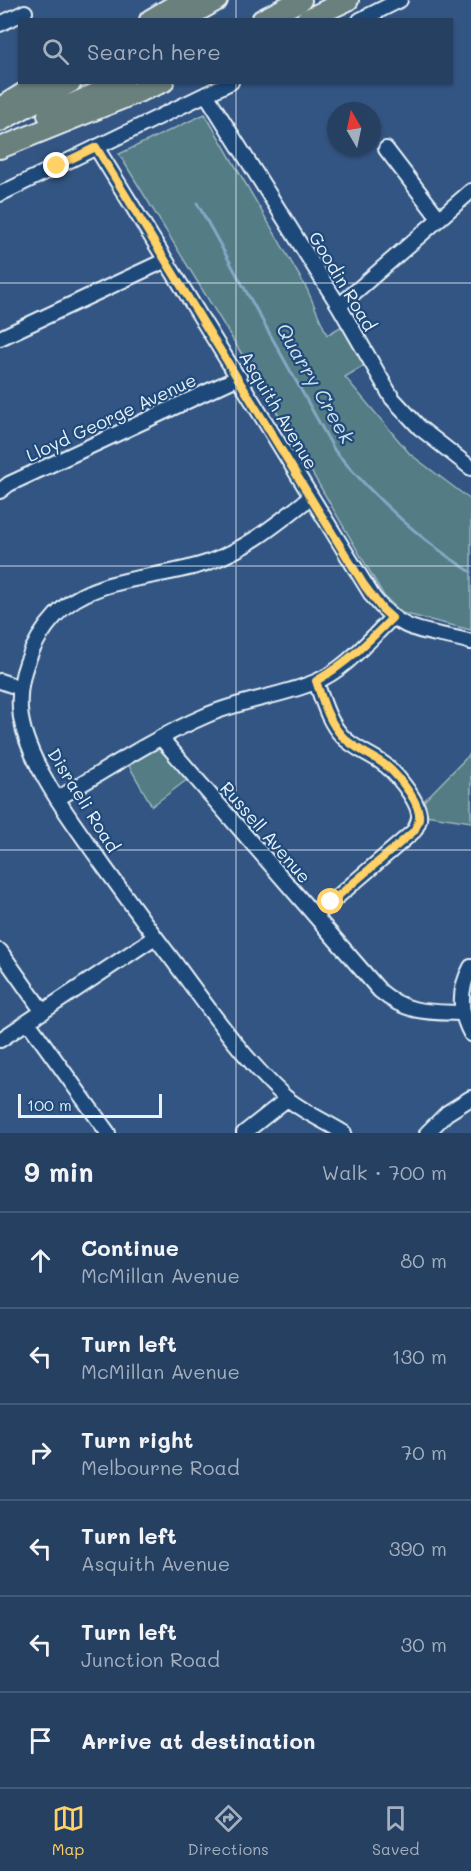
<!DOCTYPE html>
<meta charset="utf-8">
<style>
body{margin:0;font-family:Mali,sans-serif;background:#2e4768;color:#f1f3f6}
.compass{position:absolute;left:327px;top:102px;width:54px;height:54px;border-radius:50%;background:#264062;box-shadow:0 2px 4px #0004;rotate:351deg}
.scale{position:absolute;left:18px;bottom:15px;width:144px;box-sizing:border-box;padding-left:6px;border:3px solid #e8f1f8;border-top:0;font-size:16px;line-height:21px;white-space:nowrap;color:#e8f1f8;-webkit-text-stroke:4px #1f4a7a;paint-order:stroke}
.stop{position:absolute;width:18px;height:18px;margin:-14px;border:4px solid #ffd166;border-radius:50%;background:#fff}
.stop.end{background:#ffd166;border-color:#fff;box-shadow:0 2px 6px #0008}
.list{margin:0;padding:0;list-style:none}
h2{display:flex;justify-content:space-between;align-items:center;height:78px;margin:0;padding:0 24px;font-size:26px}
h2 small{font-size:20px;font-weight:400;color:#a4afbe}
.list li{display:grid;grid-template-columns:39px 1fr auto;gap:18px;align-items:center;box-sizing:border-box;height:96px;padding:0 24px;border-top:2px solid #425977}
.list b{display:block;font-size:22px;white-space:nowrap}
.list p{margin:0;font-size:20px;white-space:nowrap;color:#a4afbe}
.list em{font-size:20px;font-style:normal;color:#a4afbe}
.icon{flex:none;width:33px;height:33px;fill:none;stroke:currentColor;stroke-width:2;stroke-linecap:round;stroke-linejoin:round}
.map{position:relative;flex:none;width:471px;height:1133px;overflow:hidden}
.search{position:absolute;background:#264062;box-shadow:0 2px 4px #0004;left:18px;right:18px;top:18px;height:66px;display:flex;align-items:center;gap:15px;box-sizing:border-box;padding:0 21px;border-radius:0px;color:#a4afbe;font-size:22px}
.sheet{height:654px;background:#264062}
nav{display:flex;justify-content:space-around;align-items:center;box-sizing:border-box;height:84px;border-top:2px solid #425977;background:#264062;font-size:16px;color:#a4afbe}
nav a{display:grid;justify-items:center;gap:3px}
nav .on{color:#ffd166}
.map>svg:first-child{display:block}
</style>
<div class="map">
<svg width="471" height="1133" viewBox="0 0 471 1133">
<rect width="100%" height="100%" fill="#335583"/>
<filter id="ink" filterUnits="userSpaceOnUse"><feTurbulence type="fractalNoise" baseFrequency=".0167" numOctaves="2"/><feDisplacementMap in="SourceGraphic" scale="12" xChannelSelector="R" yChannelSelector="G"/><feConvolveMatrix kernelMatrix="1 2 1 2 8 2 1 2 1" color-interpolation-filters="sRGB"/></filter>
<g filter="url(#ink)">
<path fill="#527c84" stroke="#9db6be" stroke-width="1.5" d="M 205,114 L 307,289 L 327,335 L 342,326 L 365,365 L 345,377 L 410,454 L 471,500 L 471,630 L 402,613 L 384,596 L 262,387 L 119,154 Z
M 156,749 L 165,752 L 188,779 L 152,806 L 128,764 L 150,750 Z
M 471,753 L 471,822 L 425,815 L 421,804 Z"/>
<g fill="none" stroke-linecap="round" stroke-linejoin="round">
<path stroke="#86a7c4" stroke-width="3" d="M 197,203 L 335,451 C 375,498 418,539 471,572"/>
<g stroke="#e8f1f8" stroke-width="18">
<path id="minor" d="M 360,20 L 400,0
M 0,24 L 25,12
M 206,94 L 339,306 L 392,398 L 420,428 L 471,468
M 96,147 L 373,597 C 405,637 427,629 471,642
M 386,149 L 438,217
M 0,194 L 231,82
M 339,306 L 471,191
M 0,338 L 164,261
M 0,491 L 9,484 L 239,377
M 311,497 C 279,522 247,549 209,562 C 161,580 92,575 56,615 C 31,642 15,681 21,718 C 29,767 77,828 105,868 C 127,898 149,929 172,959 C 207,1006 241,1056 284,1096 C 301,1111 325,1121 344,1133
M 0,681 L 20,688
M 161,738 L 380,991 C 407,1014 429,1012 462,1013
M 57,799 C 106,770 154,738 205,716 C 240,700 279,697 315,682 C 346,669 368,641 392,618
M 315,916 L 414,831 C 417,825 420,821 419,814 C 417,799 394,770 381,762 C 368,753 353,748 342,736 C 328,721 323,701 316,682
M 0,951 L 43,1012
M 471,967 C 459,989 459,1012 471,1034
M 28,1022 L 108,1133
M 0,1040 L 155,937
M 244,1133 L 287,1099
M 427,1133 L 447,1113 L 471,1098"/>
</g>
<g stroke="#e8f1f8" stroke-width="24">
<path id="highway" d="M 150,20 L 184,0
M 182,20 L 217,0
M 262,20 L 301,0
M 306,20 L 348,0
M 0,108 L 42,82
M 48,115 L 123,82
M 0,121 L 71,82
M 0,148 L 163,82"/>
</g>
<use href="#minor" stroke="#1f4a7a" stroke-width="14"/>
<use href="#highway" stroke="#6a807d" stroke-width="20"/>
</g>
</g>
<g fill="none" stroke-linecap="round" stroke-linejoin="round" filter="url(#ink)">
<path stroke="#ffd166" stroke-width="8" d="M 57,166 L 96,147 L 364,585 L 382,609 L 392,618 C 367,643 347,663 316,681 C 323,701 328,721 342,736 C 353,748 368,753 381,762 C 394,770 417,798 419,814 C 420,821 417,825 414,831 L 331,902"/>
</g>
<path fill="none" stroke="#e8f1f8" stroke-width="1.5" stroke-opacity="0.55" d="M 236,0 L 236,20M 236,82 L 236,1133M 0,283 L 471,283M 0,566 L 471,566M 0,850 L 471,850"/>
<g text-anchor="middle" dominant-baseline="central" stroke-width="4.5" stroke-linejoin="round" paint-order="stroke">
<g font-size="18" fill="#e8f1f8" stroke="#1f4a7a">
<text transform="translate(343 281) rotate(59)">Goodin Road</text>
<text transform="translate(279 410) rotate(59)">Asquith Avenue</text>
<text transform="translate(111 417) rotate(-25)">Lloyd George Avenue</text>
<text transform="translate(84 800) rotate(58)">Disraeli Road</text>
<text transform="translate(266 832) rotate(49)">Russell Avenue</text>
</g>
<g font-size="20" font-style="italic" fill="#cfdfeb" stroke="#1f4a7a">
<text transform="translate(316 383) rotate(60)">Quarry Creek</text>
</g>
</g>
</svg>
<svg class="compass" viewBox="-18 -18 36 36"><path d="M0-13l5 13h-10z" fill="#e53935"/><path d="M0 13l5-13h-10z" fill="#a4afbe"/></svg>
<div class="scale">100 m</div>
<div class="stop" style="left:331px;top:902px"></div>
<div class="stop end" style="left:57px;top:166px"></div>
<div class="search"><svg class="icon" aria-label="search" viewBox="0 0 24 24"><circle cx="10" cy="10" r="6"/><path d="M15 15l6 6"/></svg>Search here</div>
</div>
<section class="sheet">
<h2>9 min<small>Walk · 700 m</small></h2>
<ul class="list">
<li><svg class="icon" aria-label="ahead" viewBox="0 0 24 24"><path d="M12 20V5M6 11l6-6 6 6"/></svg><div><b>Continue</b><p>McMillan Avenue</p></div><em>80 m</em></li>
<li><svg class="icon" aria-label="left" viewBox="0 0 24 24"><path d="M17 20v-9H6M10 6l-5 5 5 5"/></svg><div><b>Turn left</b><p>McMillan Avenue</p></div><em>130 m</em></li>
<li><svg class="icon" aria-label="right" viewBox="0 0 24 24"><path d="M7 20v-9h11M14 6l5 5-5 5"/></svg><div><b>Turn right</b><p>Melbourne Road</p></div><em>70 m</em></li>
<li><svg class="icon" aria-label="left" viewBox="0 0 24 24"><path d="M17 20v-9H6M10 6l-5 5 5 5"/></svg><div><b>Turn left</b><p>Asquith Avenue</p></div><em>390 m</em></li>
<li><svg class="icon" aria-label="left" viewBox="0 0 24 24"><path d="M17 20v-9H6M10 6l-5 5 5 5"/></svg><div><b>Turn left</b><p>Junction Road</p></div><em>30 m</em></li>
<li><svg class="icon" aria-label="arrive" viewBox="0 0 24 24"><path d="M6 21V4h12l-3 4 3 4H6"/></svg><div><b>Arrive at destination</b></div></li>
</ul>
</section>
<nav>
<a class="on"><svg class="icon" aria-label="map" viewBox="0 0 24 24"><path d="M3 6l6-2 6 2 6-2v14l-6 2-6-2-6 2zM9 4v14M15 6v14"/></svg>Map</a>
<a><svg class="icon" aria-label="directions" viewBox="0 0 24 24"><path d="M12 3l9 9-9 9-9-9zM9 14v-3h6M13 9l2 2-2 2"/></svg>Directions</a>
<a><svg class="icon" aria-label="saved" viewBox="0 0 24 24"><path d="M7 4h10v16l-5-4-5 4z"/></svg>Saved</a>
</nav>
